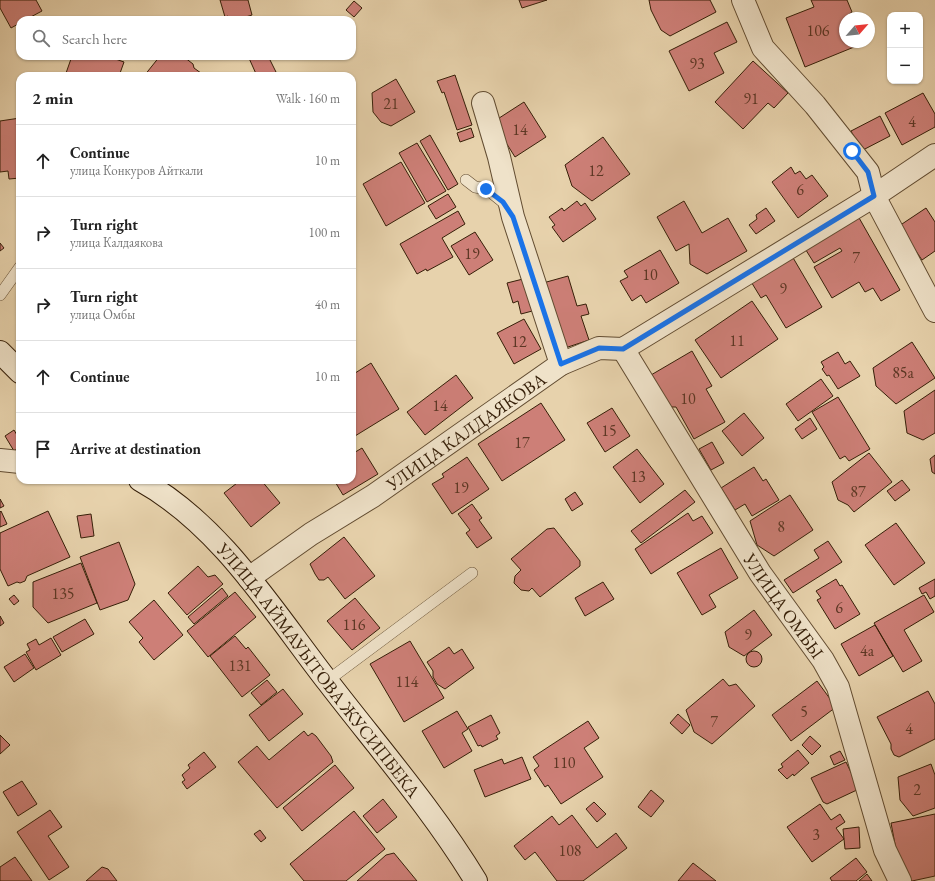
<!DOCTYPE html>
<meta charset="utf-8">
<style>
body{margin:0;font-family:"EB Garamond",serif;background:#f6f6f6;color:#222}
.controls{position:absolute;right:12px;top:12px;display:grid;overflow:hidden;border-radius:8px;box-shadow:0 1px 3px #0004}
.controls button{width:36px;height:36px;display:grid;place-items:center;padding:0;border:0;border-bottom:1px solid #e0e0e0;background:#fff;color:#222;font:20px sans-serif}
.compass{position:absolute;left:839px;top:12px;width:36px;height:36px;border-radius:50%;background:#fff;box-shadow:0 1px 3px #0004;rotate:62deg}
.stop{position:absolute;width:12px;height:12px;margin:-9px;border:3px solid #1a73e8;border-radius:50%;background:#fff}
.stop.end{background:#1a73e8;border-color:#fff;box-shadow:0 1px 4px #0008}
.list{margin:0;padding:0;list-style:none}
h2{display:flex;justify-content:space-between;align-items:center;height:52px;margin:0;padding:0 16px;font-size:17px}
h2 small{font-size:13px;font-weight:400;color:#767676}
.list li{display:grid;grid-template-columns:26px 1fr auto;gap:12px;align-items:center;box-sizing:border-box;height:72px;padding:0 16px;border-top:1px solid #e0e0e0}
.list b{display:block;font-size:15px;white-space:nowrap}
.list p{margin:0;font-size:13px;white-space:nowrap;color:#767676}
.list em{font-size:13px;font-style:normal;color:#767676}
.icon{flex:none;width:22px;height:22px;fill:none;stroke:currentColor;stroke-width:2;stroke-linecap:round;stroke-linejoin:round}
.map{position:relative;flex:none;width:935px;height:881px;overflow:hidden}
.search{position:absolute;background:#fff;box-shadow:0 1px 3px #0004;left:16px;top:16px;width:340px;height:44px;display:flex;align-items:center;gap:10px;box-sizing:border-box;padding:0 14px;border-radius:12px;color:#767676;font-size:15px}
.panel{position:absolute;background:#fff;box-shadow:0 1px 3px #0004;left:16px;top:72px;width:340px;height:412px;border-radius:12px}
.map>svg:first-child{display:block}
</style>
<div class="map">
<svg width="935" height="881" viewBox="0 0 935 881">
<rect width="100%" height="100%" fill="#e7d2ac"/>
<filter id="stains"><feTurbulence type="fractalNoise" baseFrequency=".005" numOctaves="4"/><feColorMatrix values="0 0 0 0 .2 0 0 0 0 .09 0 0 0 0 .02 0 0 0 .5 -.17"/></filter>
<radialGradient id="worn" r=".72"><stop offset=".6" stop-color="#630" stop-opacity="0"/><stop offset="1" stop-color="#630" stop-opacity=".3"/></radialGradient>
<path fill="#cd7f77" stroke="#361f08" d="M 0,0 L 36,0 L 42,11 L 25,20 L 20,20 L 20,23 L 11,28 L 0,8 Z
M 220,0 L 248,0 L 252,15 L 236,20 L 229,20 L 228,16 L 225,17 Z
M 519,0 L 547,0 L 522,8 Z
M 649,0 L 710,0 L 716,12 L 670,36 L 661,30 L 651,10 Z
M 811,0 L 847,0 L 852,12 L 848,15 L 849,18 L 845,18 L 845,42 L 858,42 L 859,45 L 805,67 L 786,18 L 814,7 Z
M 354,1 L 362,8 L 354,17 L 346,10 Z
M 727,22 L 737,42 L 714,53 L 724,73 L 689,91 L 669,51 Z
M 72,56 L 107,56 L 124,62 L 119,76 L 65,76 Z
M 160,56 L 179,56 L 182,58 L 184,57 L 193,64 L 194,68 L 205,76 L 144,76 Z
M 248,56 L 268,56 L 276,72 L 268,76 L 257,76 Z
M 753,61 L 788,93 L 774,108 L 768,103 L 743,129 L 715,102 Z
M 455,75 L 472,125 L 457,130 L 444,92 L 442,93 L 437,81 Z
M 396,79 L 415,112 L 391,126 L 381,122 L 373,112 L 372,93 Z
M 923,93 L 935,114 L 935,127 L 902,145 L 885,113 Z
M 524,102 L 546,137 L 515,157 L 493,122 Z
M 880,116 L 890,136 L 861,151 L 851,131 Z
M 20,118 L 20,178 L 9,179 L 8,171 L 0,172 L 0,121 Z
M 471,128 L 474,137 L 460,142 L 457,133 Z
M 430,135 L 458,184 L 448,190 L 420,141 Z
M 603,137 L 630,174 L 592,201 L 572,186 L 565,165 Z
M 417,143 L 446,191 L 427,202 L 399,153 Z
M 401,162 L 425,203 L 386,226 L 363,184 Z
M 791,167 L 795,174 L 800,171 L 806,179 L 812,175 L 828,196 L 798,218 L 772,182 Z
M 448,194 L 456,207 L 436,219 L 428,206 Z
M 577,201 L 581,206 L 585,203 L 596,219 L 563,242 L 552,227 L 555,225 L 549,217 L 562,208 L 564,211 Z
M 684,201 L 702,233 L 728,218 L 747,251 L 707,274 L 690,264 L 689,244 L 676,251 L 657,217 Z
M 766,208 L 775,221 L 756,234 L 749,225 L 757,219 L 756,215 Z
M 926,208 L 935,222 L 935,251 L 922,260 L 899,226 Z
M 458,211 L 465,224 L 442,238 L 453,257 L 427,271 L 426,269 L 417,274 L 400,244 Z
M 858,216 L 900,290 L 881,301 L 873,288 L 865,292 L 859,282 L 832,298 L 814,267 L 842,251 L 840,248 L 814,263 L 804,247 Z
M 475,232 L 493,260 L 469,275 L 451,246 Z
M 0,243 L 4,248 L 0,251 Z
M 660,250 L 679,283 L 646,303 L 641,295 L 632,301 L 620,281 L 628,277 L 624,271 Z
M 792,256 L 822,307 L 786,328 L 766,295 L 761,298 L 750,280 Z
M 568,276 L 577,306 L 586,304 L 589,314 L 581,316 L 589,340 L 562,349 L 543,283 Z
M 527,278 L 536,310 L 521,314 L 518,301 L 513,303 L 507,283 Z
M 752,301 L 778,339 L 721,378 L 695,340 Z
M 524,319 L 541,349 L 514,364 L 497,333 Z
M 912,342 L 935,378 L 896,404 L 876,386 L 873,368 Z
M 692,351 L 712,386 L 706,389 L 725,422 L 694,439 L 676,407 L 669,407 L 651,375 Z
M 838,352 L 845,364 L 850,361 L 860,376 L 838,389 L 829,375 L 827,376 L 822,369 L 824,367 L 821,362 Z
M 371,363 L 399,409 L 355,436 L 352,431 L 352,375 Z
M 456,375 L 473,398 L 425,435 L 407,412 Z
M 821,379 L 833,396 L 798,421 L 786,404 Z
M 935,390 L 935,433 L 923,440 L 907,433 L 904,411 Z
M 838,397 L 870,449 L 849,461 L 845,456 L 840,459 L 812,412 Z
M 541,403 L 565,440 L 502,481 L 478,444 Z
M 612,408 L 630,436 L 605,452 L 587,423 Z
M 744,413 L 764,438 L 742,456 L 722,431 Z
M 810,418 L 817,429 L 802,439 L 795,429 Z
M 14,430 L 20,440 L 20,447 L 14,451 L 5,436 Z
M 712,442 L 724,463 L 711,470 L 699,449 Z
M 362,448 L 378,474 L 343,495 L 334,480 L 352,480 L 352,454 Z
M 637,449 L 664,484 L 640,503 L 613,467 Z
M 869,453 L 892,482 L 854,512 L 848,505 L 838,500 L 832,482 Z
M 935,455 L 935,474 L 932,472 L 930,459 Z
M 467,457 L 489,489 L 452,514 L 432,484 L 444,477 L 442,474 Z
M 754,467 L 763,481 L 766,479 L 779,500 L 752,516 L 745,504 L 735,510 L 721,488 Z
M 241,480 L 261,480 L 280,503 L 251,527 L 224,493 Z
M 902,480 L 910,490 L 895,501 L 887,491 Z
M 685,490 L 695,502 L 641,543 L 631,531 Z
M 575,492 L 583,504 L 572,511 L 565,499 Z
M 790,495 L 813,530 L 774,556 L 757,545 L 750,521 Z
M 0,499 L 4,506 L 0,508 Z
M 472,504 L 482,518 L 479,520 L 492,538 L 477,548 L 466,533 L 470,530 L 458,514 Z
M 1,511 L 7,524 L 0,527 L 0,512 Z
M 48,511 L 70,557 L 27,576 L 25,581 L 20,583 L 17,582 L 8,586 L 0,569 L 0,533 Z
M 688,513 L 693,521 L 702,516 L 713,533 L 651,574 L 635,549 Z
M 91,514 L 94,536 L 81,538 L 77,516 Z
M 896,523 L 925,563 L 894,585 L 865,545 Z
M 554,528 L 580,561 L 580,566 L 540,597 L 532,588 L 529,591 L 521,590 L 514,583 L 515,576 L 521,570 L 511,559 L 547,529 Z
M 344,537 L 375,576 L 345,599 L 328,577 L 324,580 L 319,580 L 315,574 L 310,564 Z
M 828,541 L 842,562 L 793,593 L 784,580 L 819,558 L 814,550 Z
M 119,542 L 135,584 L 128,600 L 100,610 L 80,557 Z
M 721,548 L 738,578 L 709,595 L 716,607 L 702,615 L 677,573 Z
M 81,563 L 97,603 L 48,623 L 33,607 L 33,582 Z
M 198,566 L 208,577 L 215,575 L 223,584 L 187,615 L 168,593 Z
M 836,579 L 840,586 L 842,585 L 860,614 L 835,629 L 817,600 L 821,598 L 816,591 Z
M 935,579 L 935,596 L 930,599 L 926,592 L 922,594 L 919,588 Z
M 603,582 L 614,599 L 585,616 L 575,598 Z
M 222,588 L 228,596 L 194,624 L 188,617 Z
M 235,592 L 256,617 L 208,657 L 187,631 Z
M 14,595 L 19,601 L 14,605 L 9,599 Z
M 924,595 L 934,612 L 904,630 L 922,661 L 903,672 L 874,623 Z
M 355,598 L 380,628 L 352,650 L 327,621 Z
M 154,600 L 183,635 L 154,660 L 139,642 L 143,638 L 129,622 Z
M 754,610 L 772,635 L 744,656 L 729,647 L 725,632 Z
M 0,616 L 4,623 L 0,626 Z
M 85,619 L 94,634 L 62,652 L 53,637 Z
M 875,625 L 893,656 L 859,676 L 841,644 Z
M 235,636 L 246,649 L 248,647 L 270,675 L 242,697 L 210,656 Z
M 51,638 L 61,655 L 36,670 L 26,652 L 30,650 L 27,644 L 36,639 L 39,645 Z
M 410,641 L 444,698 L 404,722 L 370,664 Z
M 449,647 L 454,654 L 462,649 L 474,668 L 445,689 L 437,684 L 433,677 L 433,671 L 427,662 Z
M746 659a8 8 0 1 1 16 0a8 8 0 1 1-16 0Z
M 25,654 L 34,668 L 14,682 L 4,667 Z
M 723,679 L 729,686 L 736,684 L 755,706 L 712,744 L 694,732 L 686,710 Z
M 267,680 L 277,692 L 261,705 L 251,693 Z
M 817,681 L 836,707 L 791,741 L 772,715 Z
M 283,689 L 303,714 L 269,741 L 249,715 Z
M 928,691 L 935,704 L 935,739 L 899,757 L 894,755 L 891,749 L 891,744 L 877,717 Z
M 457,711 L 468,729 L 462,733 L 472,751 L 444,768 L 422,731 Z
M 678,714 L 690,725 L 682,734 L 670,723 Z
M 491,715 L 500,733 L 496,736 L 498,739 L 482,747 L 481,745 L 478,746 L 468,727 Z
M 588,721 L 599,738 L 584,748 L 603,777 L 561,804 L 548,785 L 545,787 L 534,770 L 539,766 L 533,757 Z
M 304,731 L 308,736 L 312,733 L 316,736 L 331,756 L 333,762 L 277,808 L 238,762 L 257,746 L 269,760 Z
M 0,735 L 10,745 L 0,754 Z
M 810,736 L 821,746 L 812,755 L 802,745 Z
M 798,750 L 809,763 L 794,776 L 793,774 L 787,779 L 778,770 L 783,767 L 781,764 Z
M 840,751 L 845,760 L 834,765 L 830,756 Z
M 204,752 L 216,767 L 187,789 L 182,782 L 185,780 L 182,775 L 190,768 L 188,765 Z
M 522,757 L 531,779 L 485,797 L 474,770 L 502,759 L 504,764 Z
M 846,762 L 859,789 L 827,804 L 823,802 L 811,778 Z
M 931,764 L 935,775 L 935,808 L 913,816 L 900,800 L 898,777 Z
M 335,765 L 354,788 L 302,831 L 283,808 Z
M 22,781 L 37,804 L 18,816 L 3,792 Z
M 651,790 L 664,801 L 651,817 L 638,807 Z
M 383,799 L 397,817 L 377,833 L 363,816 Z
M 594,802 L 606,814 L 597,822 L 586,809 Z
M 820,804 L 831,820 L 840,814 L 845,822 L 836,828 L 844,839 L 812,862 L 787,827 Z
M 50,810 L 62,827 L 48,836 L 69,867 L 49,880 L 17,832 Z
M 354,811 L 385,849 L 346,881 L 304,881 L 290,864 Z
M 935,814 L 935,876 L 912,881 L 902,881 L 891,823 Z
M 572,815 L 597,848 L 616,833 L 627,848 L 583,881 L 557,881 L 535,852 L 525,860 L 514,846 L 552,816 L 559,825 Z
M 859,827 L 860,848 L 845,849 L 843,829 Z
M 260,830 L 266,838 L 261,842 L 254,834 Z
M 394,853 L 417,881 L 357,881 L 386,855 Z
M 15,857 L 32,881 L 0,881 L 0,867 Z
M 856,858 L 867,872 L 856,881 L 832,881 L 830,878 Z
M 693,863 L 716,881 L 678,881 Z
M 102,867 L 108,869 L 117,881 L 86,881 Z
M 867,874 L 872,881 L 859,881 Z"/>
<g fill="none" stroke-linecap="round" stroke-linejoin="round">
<g stroke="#624c31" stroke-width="12">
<path id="lane" d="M 466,180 L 475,187 L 487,189 L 503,202 L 507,208
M 0,295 L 20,267
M 327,681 L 472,573"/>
</g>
<g stroke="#624c31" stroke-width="24">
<g id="street">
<path d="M 743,0 L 763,48 L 815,105 L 868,172 L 874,196 L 935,311"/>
<path d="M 483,103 L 499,157 L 513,217 L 561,364"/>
<path id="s1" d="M 623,349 L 760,573 L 823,660 L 838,687 L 885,850 L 900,881"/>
<path d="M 0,460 L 20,462"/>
<path id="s2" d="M 249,578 L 311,534 L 373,496 L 561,364 L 599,348 L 623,349 L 874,196 L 935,155"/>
</g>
</g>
<g stroke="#361f08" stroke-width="24">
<g id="secondary">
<path d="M 0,352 L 20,372"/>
<path id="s3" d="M 140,480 C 221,525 272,610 328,682 C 378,747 433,810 476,881"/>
</g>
</g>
<use href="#lane" stroke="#efe2c9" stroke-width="11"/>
<use href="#street" stroke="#efe2c9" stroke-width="22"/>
<use href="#secondary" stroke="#efe2c9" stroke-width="22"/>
</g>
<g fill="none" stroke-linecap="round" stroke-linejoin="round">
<path stroke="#1a73e8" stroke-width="5" d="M 486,189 L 503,202 L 513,217 L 561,364 L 599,348 L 623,349 L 874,196 L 868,172 L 852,151"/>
</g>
<g text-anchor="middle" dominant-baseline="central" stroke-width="3" stroke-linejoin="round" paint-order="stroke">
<g font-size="16" fill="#5c3724">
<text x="818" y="30">106</text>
<text x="697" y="63">93</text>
<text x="751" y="98">91</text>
<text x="391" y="103">21</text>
<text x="912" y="121">4</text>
<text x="520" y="129">14</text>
<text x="596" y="170">12</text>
<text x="800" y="189">6</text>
<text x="472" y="253">19</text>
<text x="856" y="257">7</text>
<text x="650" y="274">10</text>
<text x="783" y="288">9</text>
<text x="737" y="340">11</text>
<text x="519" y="341">12</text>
<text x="903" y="372">85а</text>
<text x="688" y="398">10</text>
<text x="440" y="405">14</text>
<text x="609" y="430">15</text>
<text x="522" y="442">17</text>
<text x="638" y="476">13</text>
<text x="461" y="487">19</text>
<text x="858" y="491">87</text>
<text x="781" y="526">8</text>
<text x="63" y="593">135</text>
<text x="839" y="607">6</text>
<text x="354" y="624">116</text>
<text x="748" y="634">9</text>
<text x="867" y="650">4а</text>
<text x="240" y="665">131</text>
<text x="407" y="681">114</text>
<text x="804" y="711">5</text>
<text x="714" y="721">7</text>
<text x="909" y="728">4</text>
<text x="564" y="762">110</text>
<text x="917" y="789">2</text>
<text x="816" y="834">3</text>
<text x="570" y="850">108</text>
</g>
<g font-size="18" fill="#361f08" stroke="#efe2c9">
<text stroke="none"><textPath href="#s2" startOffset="262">УЛИЦА КАЛДАЯКОВА</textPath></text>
<text stroke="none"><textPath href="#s1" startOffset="303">УЛИЦА ОМБЫ</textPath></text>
<text stroke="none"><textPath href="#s3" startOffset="263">УЛИЦА АЙМАУЫТОВА ЖУСИПБЕКА</textPath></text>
</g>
</g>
<rect width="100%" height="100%" filter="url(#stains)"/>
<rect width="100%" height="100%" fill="url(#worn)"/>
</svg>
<div class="controls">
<button>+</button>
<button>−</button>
</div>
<svg class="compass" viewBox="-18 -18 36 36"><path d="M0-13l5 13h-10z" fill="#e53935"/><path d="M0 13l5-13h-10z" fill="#767676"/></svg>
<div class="stop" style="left:852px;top:151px"></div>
<div class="stop end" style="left:486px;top:189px"></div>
<div class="search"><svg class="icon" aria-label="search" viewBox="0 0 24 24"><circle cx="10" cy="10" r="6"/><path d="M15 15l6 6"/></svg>Search here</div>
<section class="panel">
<h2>2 min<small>Walk · 160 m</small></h2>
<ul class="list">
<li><svg class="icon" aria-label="ahead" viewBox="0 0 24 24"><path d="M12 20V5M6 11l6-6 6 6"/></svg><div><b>Continue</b><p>улица Конкуров Айткали</p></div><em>10 m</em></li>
<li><svg class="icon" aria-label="right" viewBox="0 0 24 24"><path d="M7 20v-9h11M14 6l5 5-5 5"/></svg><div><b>Turn right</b><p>улица Калдаякова</p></div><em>100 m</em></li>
<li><svg class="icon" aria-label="right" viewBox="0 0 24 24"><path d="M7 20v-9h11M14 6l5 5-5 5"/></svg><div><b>Turn right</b><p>улица Омбы</p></div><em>40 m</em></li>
<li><svg class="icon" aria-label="ahead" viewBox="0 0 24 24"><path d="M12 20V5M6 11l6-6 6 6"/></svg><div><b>Continue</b></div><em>10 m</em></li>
<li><svg class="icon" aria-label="arrive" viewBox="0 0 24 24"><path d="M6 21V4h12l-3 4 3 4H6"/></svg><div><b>Arrive at destination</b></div></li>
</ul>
</section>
</div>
